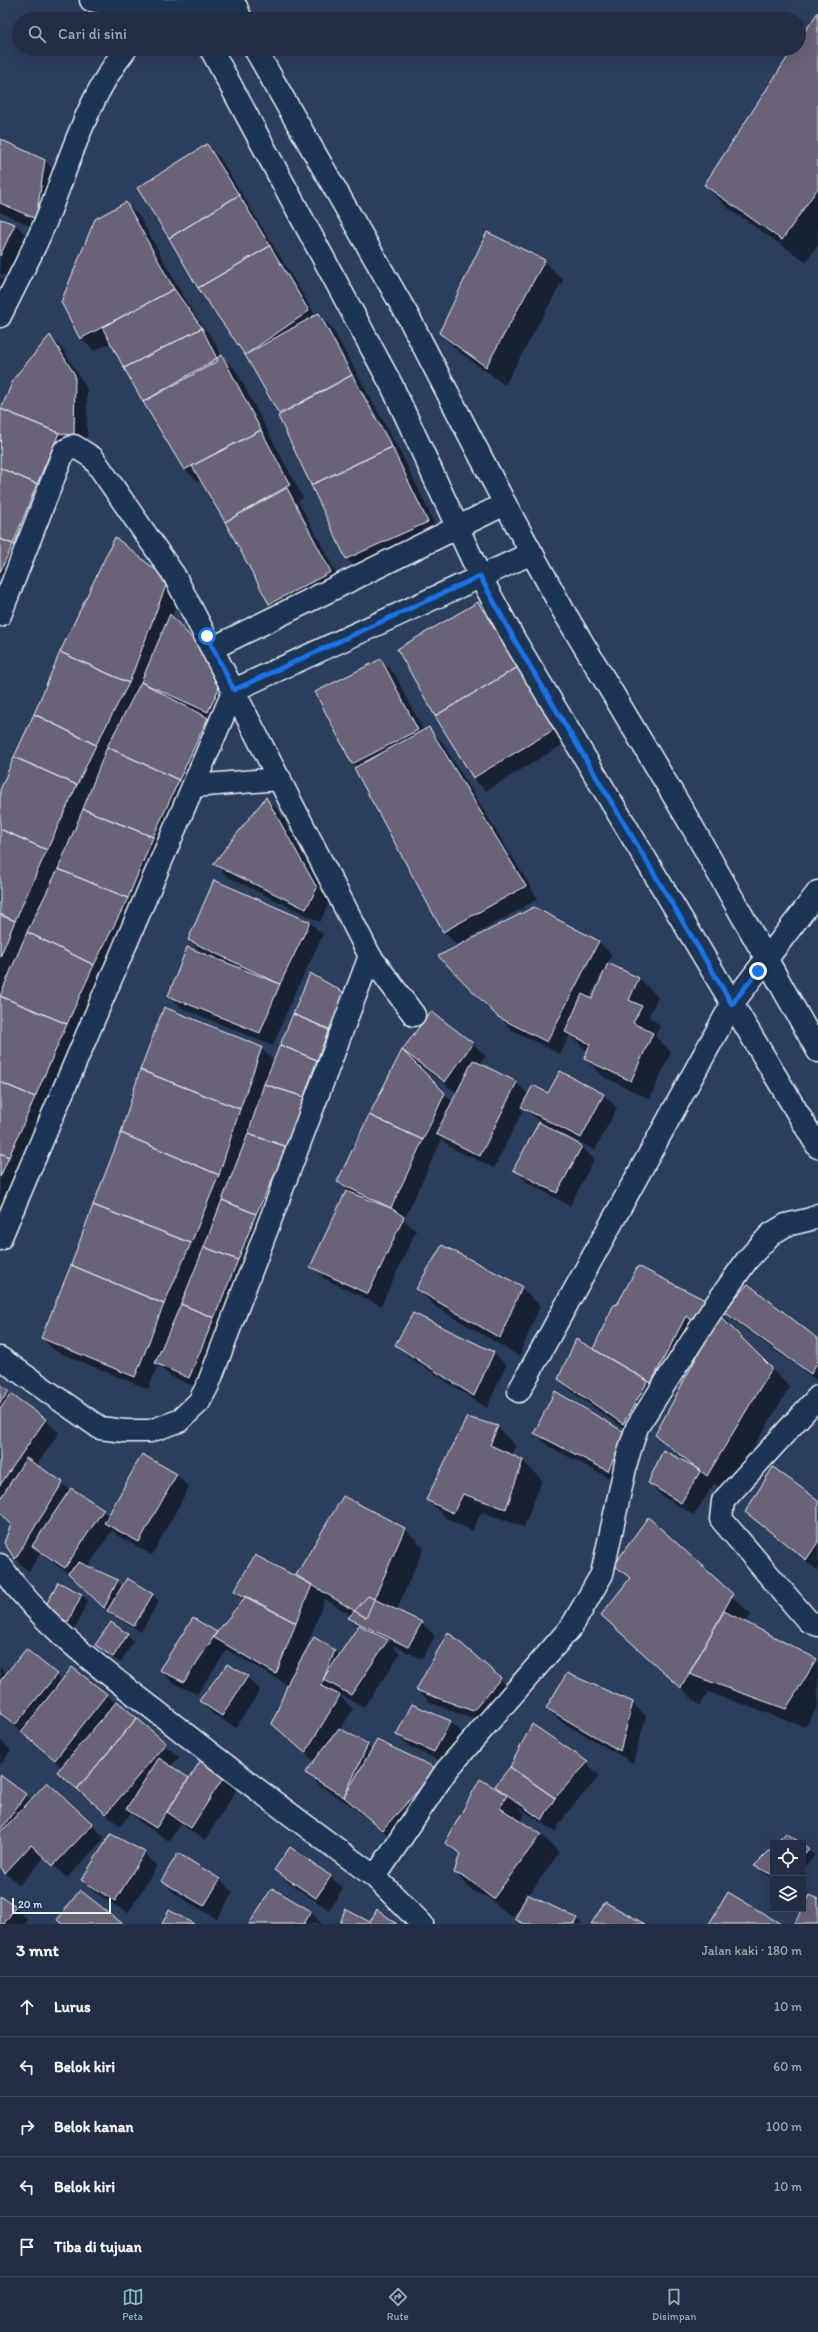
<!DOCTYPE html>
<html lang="id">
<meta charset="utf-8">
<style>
body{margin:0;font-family:Itim,sans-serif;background:#2d3a51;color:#f1f3f6}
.controls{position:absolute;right:12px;bottom:12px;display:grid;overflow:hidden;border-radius:0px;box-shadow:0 4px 16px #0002}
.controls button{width:36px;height:36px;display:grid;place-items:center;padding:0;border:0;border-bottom:1px solid #3e4a5f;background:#212e46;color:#f1f3f6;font:20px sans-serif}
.scale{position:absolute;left:12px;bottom:10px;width:99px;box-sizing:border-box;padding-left:4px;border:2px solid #e8f1f8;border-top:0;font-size:11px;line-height:14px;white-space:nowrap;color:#e8f1f8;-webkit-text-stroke:3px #1d3557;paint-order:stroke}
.stop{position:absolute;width:12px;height:12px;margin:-9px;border:3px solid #1a73e8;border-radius:50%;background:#fff}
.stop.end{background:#1a73e8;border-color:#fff;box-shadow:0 1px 4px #0008}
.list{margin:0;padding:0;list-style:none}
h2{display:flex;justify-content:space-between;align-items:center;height:52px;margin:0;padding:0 16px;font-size:17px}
h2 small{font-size:13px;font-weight:400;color:#a2a8b3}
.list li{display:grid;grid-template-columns:26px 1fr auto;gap:12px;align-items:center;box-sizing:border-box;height:60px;padding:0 16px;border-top:1px solid #3e4a5f}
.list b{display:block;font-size:15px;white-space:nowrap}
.list em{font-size:13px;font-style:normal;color:#a2a8b3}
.icon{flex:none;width:22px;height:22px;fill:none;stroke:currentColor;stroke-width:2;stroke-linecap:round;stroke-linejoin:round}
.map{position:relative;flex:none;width:818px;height:1924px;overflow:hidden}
.search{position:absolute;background:#212e46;box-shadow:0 4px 16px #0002;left:12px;right:12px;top:12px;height:44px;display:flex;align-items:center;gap:10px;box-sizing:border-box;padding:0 14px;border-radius:22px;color:#a2a8b3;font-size:15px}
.sheet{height:352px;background:#212e46}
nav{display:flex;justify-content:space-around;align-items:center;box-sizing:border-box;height:56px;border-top:1px solid #3e4a5f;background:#212e46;font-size:11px;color:#a2a8b3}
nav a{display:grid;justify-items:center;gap:2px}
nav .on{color:#8bbbb9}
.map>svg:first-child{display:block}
</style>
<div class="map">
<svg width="818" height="1924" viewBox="0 0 818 1924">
<rect width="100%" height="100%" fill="#2c3e5e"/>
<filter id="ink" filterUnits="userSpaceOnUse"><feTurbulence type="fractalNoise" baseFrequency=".025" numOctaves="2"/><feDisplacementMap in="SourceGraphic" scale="8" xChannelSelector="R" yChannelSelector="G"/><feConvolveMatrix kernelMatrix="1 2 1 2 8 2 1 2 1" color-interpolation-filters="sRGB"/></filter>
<g filter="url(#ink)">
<path fill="#0007" fill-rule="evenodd" d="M 818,14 L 818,245 L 806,262 L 728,208 L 705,185 L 795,49 L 799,49 L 799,42 Z
M 0,140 L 45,161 L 64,180 L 54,237 L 0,212 Z
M 207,145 L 220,158 L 316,316 L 319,315 L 332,328 L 405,461 L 440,535 L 360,572 L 347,559 L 279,417 L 281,416 L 246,355 L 199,288 L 138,188 ZM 326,329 L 328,329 L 396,451 L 394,452 Z
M 126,203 L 139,216 L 187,303 L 215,343 L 222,357 L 235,369 L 303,498 L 298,501 L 343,585 L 283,617 L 270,603 L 201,481 L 198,482 L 185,469 L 112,342 L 94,351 L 81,338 Z
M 0,220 L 15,224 L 28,237 L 9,277 L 0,274 Z
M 544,261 L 563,280 L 505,385 L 459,352 L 440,333 Z
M 0,277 L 10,286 L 0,308 Z
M 50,336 L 63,349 L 87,389 L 87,448 L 72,446 L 0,613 L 0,415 L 15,378 Z
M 115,539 L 180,594 L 172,617 L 238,689 L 221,724 L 207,718 L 220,732 L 0,1216 L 0,792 ZM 60,864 L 61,864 L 56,875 L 55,874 Z
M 478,603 L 491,617 L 567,742 L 486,791 L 473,778 Z
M 381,660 L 394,673 L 424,731 L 429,729 L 442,742 L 538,899 L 457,945 L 444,932 L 355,768 L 357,767 L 353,763 Z
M 266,798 L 279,811 L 329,902 L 320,922 L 228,877 L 215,864 Z
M 534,908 L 599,942 L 612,955 L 607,964 L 639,978 L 658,997 L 649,1016 L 660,1026 L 655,1036 L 671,1052 L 650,1099 L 604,1077 L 585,1059 L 588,1052 L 570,1035 L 560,1054 L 512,1030 L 440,956 ZM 603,972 L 604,973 L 592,1000 L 589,998 Z
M 310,922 L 323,935 L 293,997 L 273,1046 L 182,1008 L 169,995 L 203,954 L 189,940 Z
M 343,992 L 356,1006 L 351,1046 L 343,1041 L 203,1390 L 170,1376 L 158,1365 L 148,1389 L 55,1351 L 42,1338 L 122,1134 L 261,1048 L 274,1061 Z
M 431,1013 L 473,1043 L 486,1056 L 479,1065 L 517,1083 L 529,1095 L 549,1094 L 560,1072 L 604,1095 L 617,1108 L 595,1150 L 549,1127 L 548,1129 L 581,1146 L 594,1159 L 570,1206 L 528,1183 L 515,1170 L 540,1122 L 524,1108 L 494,1168 L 450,1147 L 442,1139 L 404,1220 L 416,1231 L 381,1306 L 325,1279 L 312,1266 L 347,1191 L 338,1182 L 403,1051 ZM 416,1063 L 457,1093 L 453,1102 L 415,1064 Z
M 521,1287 L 540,1306 L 519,1356 L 436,1307 L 417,1288 Z
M 711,1303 L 729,1322 L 728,1326 L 790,1387 L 726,1493 L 714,1484 L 694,1515 L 662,1496 L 649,1483 L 686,1462 L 656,1435 L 709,1337 L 705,1334 L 670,1401 L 660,1395 L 636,1437 L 572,1392 L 559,1379 L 597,1353 Z
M 724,1311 L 818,1340 L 818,1381 L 737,1323 Z
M 397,1345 L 493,1352 L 506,1365 L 487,1408 L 410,1358 Z
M 0,1386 L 46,1420 L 59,1433 L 36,1466 L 109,1516 L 176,1474 L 189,1487 L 152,1555 L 118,1536 L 112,1530 L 88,1567 L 117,1581 L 123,1587 L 152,1594 L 159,1601 L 141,1632 L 115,1617 L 73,1577 L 40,1553 L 29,1572 L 16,1559 L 5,1543 L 12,1523 L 0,1512 Z
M 497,1427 L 516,1446 L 512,1456 L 523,1461 L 542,1480 L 524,1527 L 482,1512 L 472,1531 L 446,1518 L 427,1499 Z
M 535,1433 L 625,1434 L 621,1484 L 548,1446 Z
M 344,1497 L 405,1529 L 424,1548 L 396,1611 L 422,1623 L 435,1636 L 422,1659 L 392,1645 L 400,1654 L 364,1707 L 337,1693 L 353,1709 L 340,1730 L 373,1750 L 437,1770 L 396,1842 L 358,1810 L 320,1786 L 307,1773 L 315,1762 L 273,1724 L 288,1685 L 227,1650 L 197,1694 L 173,1683 L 160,1670 L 218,1633 L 244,1600 L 235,1591 L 304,1581 L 298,1575 ZM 325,1599 L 352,1616 L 350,1618 L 359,1627 L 340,1656 L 334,1650 L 301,1661 Z
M 818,1501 L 818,1571 L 747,1511 Z
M 648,1519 L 751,1614 L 746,1624 L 818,1662 L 818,1706 L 805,1727 L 708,1692 L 700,1706 L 603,1615 L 630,1579 L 616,1564 Z
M 82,1594 L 88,1601 L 75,1628 L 51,1616 Z
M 111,1623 L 134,1641 L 120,1663 L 96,1645 Z
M 448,1634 L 514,1692 L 486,1724 L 431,1703 L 418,1690 Z
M 227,1665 L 247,1677 L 260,1690 L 236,1728 L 213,1714 L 200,1701 Z
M 0,1667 L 7,1674 L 56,1675 L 62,1681 L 106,1695 L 179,1757 L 170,1767 L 189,1779 L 224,1776 L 237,1789 L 205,1840 L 180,1824 L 169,1841 L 140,1822 L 131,1813 L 120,1826 L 71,1785 L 58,1772 L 62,1767 L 0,1714 Z
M 632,1703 L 646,1716 L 633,1763 L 560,1721 L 547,1708 Z
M 412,1705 L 451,1722 L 464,1735 L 447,1764 L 410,1747 L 397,1734 Z
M 0,1740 L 11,1750 L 0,1766 Z
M 587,1763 L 600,1776 L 568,1811 L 555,1832 L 517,1806 L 525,1814 L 521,1822 L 541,1834 L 559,1853 L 528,1896 L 577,1919 L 582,1924 L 522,1924 L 516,1918 L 522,1905 L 512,1917 L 487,1897 L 474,1892 L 455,1873 L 460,1856 L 447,1843 L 503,1793 L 497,1786 Z
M 0,1776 L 31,1800 L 92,1825 L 105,1838 L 67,1878 L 45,1857 L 19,1885 L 0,1867 Z
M 803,1846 L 815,1856 L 803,1868 Z
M 773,1848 L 773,1878 L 762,1872 L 756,1866 Z
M 144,1853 L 157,1866 L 128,1913 L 95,1893 L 82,1880 Z
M 276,1870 L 330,1876 L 343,1889 L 329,1910 L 289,1883 Z
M 220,1879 L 233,1892 L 217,1919 L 175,1894 L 162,1881 Z
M 272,1889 L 311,1912 L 322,1924 L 250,1924 Z
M 0,1897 L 15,1907 L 28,1920 L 26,1924 L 0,1924 Z"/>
<path fill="#6a6478" stroke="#e8f1f8" d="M 818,12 L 818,188 L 782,240 L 704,185 L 793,49 L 799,49 L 799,40 Z
M 0,139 L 45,160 L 36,219 L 0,203 Z
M 207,144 L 239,195 L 169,238 L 137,188 Z
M 239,195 L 270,246 L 198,288 L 169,238 Z
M 126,202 L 174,289 L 80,339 L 61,302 L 95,219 Z
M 0,219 L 15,224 L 0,256 Z
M 487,232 L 545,260 L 486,367 L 439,333 Z
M 270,246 L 309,311 L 245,355 L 198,288 Z
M 174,289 L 202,328 L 124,368 L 102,327 Z
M 319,313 L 352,375 L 279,414 L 245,355 Z
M 202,328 L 218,361 L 143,402 L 124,368 Z
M 50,335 L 75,375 L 74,436 L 59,433 L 1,409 L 14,378 Z
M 222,355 L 261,430 L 184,470 L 143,402 Z
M 352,375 L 392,447 L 311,485 L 278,416 Z
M 1,409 L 59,433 L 37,484 L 0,468 Z
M 261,430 L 290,485 L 225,522 L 192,466 Z
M 392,447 L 428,522 L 346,559 L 311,485 Z
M 0,468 L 37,484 L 13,544 L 0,539 Z
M 287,488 L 331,572 L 269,604 L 225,522 Z
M 115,537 L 168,580 L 129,683 L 60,652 Z
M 0,539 L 13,544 L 0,572 Z
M 478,602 L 518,667 L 435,716 L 397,649 Z
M 170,614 L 225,675 L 208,712 L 141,682 Z
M 60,652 L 129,683 L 96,745 L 34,714 Z
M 381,659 L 418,730 L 352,764 L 315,692 Z
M 518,667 L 555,729 L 473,778 L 435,716 Z
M 141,682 L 208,718 L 179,780 L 107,747 Z
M 34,714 L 96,745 L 77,785 L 14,757 Z
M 429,727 L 526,886 L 443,932 L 354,768 Z
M 107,747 L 179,780 L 153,837 L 83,809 Z
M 14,757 L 77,785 L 47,850 L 0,829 L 0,790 Z
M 266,797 L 317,888 L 306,909 L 213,864 Z
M 83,809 L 153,837 L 128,898 L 58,869 Z
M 0,829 L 47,850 L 15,921 L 0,914 Z
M 58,869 L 128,898 L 94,965 L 27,932 Z
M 214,880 L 310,922 L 280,984 L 188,940 Z
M 534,907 L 599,941 L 547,1042 L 498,1017 L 438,956 Z
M 0,915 L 15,921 L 0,957 Z
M 27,932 L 94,965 L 67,1024 L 0,996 Z
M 187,947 L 280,984 L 260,1033 L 168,996 Z
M 608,963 L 639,978 L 629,1000 L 642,1006 L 633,1023 L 653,1033 L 631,1081 L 584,1059 L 590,1044 L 565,1032 L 582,994 L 592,999 Z
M 310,973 L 343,992 L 338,1034 L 293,1014 Z
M 0,996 L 67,1024 L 35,1097 L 0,1082 Z
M 164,1007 L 262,1047 L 240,1109 L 140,1070 Z
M 431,1011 L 473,1043 L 445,1082 L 402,1050 Z
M 293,1014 L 329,1029 L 317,1060 L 280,1045 Z
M 280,1045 L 317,1060 L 304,1097 L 264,1084 Z
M 402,1050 L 445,1093 L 423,1140 L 369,1115 Z
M 473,1060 L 517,1082 L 480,1156 L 436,1134 Z
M 140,1070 L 240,1109 L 219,1175 L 121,1133 Z
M 560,1071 L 604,1094 L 581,1138 L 521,1107 L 533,1085 L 548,1093 Z
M 0,1082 L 35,1097 L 9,1157 L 0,1153 Z
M 264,1084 L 304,1097 L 288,1147 L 248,1134 Z
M 369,1115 L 423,1140 L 391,1208 L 337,1182 Z
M 539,1122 L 582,1146 L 557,1193 L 513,1170 Z
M 121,1133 L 219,1175 L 191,1243 L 93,1205 Z
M 248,1134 L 288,1147 L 256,1214 L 222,1200 Z
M 0,1153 L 9,1157 L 0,1177 Z
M 346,1191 L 391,1208 L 404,1217 L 368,1294 L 310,1267 Z
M 222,1200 L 256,1214 L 238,1260 L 204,1247 Z
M 93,1205 L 191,1243 L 164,1304 L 71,1265 Z
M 442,1245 L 522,1286 L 500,1338 L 416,1289 Z
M 204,1247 L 238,1260 L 214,1318 L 181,1304 Z
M 71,1265 L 164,1304 L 135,1377 L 41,1338 Z
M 638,1266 L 711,1303 L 701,1326 L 686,1316 L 651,1383 L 593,1349 L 613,1306 L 618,1303 Z
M 748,1284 L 818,1339 L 818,1361 L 811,1374 L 723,1311 Z
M 181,1304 L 214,1318 L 189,1378 L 155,1363 Z
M 413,1313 L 494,1352 L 474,1396 L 395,1345 Z
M 719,1315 L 772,1368 L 707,1476 L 655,1435 Z
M 576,1339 L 648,1381 L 623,1424 L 558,1379 Z
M 0,1384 L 9,1391 L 0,1403 Z
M 555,1391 L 626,1433 L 608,1471 L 534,1433 Z
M 11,1394 L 46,1419 L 0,1485 L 0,1409 Z
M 467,1417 L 498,1426 L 490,1445 L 523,1460 L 506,1509 L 463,1494 L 453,1513 L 426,1500 Z
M 663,1450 L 701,1470 L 681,1503 L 648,1483 Z
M 142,1454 L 177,1474 L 139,1542 L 104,1523 Z
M 26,1458 L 63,1482 L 15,1559 L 4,1543 L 11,1524 L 0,1512 L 0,1499 Z
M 773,1467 L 818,1500 L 818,1542 L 806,1560 L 745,1512 Z
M 71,1488 L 104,1509 L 65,1568 L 32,1546 Z
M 343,1496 L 405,1528 L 366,1618 L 296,1575 Z
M 648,1517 L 733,1594 L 681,1688 L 601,1615 L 630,1578 L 614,1565 Z
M 255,1555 L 312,1585 L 296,1623 L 234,1591 Z
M 79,1562 L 118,1580 L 104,1608 L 68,1573 Z
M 127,1578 L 153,1594 L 134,1626 L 107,1611 Z
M 58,1582 L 82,1594 L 68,1622 L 44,1609 Z
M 246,1596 L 296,1623 L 276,1674 L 213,1637 Z
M 368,1596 L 422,1622 L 408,1647 L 348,1618 Z
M 724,1611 L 817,1659 L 786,1709 L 689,1674 Z
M 193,1618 L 217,1632 L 184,1682 L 159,1670 Z
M 111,1622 L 128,1634 L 113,1657 L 95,1645 Z
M 359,1625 L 388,1640 L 351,1695 L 323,1679 Z
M 448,1632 L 501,1678 L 473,1711 L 416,1690 Z
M 314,1637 L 335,1650 L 321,1686 L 340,1695 L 305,1753 L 272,1724 L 290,1678 Z
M 26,1649 L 57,1674 L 15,1725 L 0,1713 L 0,1681 Z
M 227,1664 L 248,1676 L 222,1716 L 199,1701 Z
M 72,1667 L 107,1694 L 55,1760 L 21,1732 Z
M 567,1673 L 633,1702 L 620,1751 L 546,1708 Z
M 117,1701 L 137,1718 L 77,1789 L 57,1772 Z
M 412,1704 L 451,1721 L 434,1752 L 396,1735 Z
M 137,1718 L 166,1743 L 106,1814 L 77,1789 Z
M 532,1724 L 588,1762 L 555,1798 L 510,1767 Z
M 339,1728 L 368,1744 L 344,1797 L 305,1773 Z
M 377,1740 L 438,1769 L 382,1830 L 344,1797 Z
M 159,1758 L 189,1778 L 156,1828 L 126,1809 Z
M 201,1760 L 225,1775 L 191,1828 L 167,1812 Z
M 510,1767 L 555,1798 L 542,1820 L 495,1786 Z
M 0,1775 L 26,1794 L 0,1831 Z
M 480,1779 L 507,1795 L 500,1808 L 541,1834 L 493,1899 L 467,1878 L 454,1873 L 460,1853 L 445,1843 Z
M 47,1782 L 93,1824 L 53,1866 L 31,1845 L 5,1873 L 0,1868 L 0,1833 Z
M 786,1833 L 801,1843 L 776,1843 Z
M 111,1834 L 145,1852 L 115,1901 L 81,1880 Z
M 803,1844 L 809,1849 L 803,1855 Z
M 290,1847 L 331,1876 L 316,1898 L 274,1870 Z
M 773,1847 L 773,1875 L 754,1866 Z
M 178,1853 L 220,1879 L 204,1906 L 161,1881 Z
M 272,1888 L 311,1911 L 304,1924 L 249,1924 Z
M 80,1890 L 123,1924 L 62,1924 L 57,1920 Z
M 728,1892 L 781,1924 L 709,1924 Z
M 527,1894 L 577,1918 L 574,1924 L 524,1924 L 515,1919 Z
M 809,1895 L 818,1899 L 818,1924 L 798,1924 L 795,1923 Z
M 0,1896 L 16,1906 L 4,1924 L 0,1924 Z
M 605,1902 L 645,1924 L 591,1924 Z
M 345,1909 L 370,1922 L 377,1909 L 397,1924 L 340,1924 Z
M 169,1910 L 194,1924 L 162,1924 Z"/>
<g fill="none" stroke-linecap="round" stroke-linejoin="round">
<g stroke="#e8f1f8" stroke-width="25">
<path id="street" d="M 91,0 L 119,6 L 159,10
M 153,19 L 159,10 L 236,7
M 0,316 C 15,285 32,254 45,223 C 69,164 86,99 126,49
M 0,615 L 64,451 L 74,446 L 93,458 L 174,575 L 370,956 L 208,1385 L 199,1402 L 179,1421 L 150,1431 L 124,1431 L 100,1428 L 0,1358
M 213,648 L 505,504
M 194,786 L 280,779
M 370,956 L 414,1015
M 0,1239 L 234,690 L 532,553
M 519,1391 L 732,1004 L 818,892
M 818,1397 L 723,1501 L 721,1519 L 808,1621 L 818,1625
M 0,1565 C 41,1625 99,1667 156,1711 C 228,1768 301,1823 375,1877 L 446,1771 L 572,1626 L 602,1574 L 627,1459 L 637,1427 L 714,1307 L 747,1260 L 771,1234 L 786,1225 L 811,1219 L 818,1215
M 375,1877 L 422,1924"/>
</g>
<g stroke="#e8f1f8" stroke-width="25">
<path id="secondary" d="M 193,0 L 197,19
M 236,7 L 241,19
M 211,49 L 392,386 L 480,576 L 515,641 L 818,1147
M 255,49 L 409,318 L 505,504 L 564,612 L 693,828 L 818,1051"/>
</g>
<use href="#street" stroke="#1d3557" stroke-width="22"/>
<use href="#secondary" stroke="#1d3557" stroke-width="22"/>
</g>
</g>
<g fill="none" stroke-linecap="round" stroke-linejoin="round" filter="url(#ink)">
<path stroke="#1a73e8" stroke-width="5" d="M 207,636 L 234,690 L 480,576 L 515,641 L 732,1004 L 758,971"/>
</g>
</svg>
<div class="controls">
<button><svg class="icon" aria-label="locate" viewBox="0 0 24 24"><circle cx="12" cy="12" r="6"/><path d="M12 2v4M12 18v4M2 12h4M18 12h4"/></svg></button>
<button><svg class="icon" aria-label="layers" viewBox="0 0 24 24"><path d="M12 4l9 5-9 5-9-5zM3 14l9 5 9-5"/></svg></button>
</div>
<div class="scale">20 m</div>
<div class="stop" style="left:207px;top:636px"></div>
<div class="stop end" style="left:758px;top:971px"></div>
<div class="search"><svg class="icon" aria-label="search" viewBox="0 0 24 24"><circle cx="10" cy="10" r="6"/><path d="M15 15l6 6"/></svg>Cari di sini</div>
</div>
<section class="sheet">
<h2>3 mnt<small>Jalan kaki · 180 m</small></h2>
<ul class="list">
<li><svg class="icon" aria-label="ahead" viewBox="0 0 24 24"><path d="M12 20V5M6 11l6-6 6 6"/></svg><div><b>Lurus</b></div><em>10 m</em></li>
<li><svg class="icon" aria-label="left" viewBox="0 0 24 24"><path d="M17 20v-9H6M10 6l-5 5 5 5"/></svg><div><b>Belok kiri</b></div><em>60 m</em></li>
<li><svg class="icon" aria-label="right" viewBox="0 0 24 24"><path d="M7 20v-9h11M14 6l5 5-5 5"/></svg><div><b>Belok kanan</b></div><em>100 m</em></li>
<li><svg class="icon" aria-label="left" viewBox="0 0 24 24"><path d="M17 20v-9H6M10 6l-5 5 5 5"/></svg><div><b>Belok kiri</b></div><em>10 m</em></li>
<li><svg class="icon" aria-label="arrive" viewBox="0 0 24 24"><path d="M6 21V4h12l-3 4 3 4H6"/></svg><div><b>Tiba di tujuan</b></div></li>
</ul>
</section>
<nav>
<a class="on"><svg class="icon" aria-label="map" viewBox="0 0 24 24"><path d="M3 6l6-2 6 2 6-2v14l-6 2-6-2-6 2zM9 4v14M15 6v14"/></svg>Peta</a>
<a><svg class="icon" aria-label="directions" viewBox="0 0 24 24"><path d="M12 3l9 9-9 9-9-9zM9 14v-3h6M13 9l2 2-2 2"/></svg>Rute</a>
<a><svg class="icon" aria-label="saved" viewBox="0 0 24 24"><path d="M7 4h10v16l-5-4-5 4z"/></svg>Disimpan</a>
</nav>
